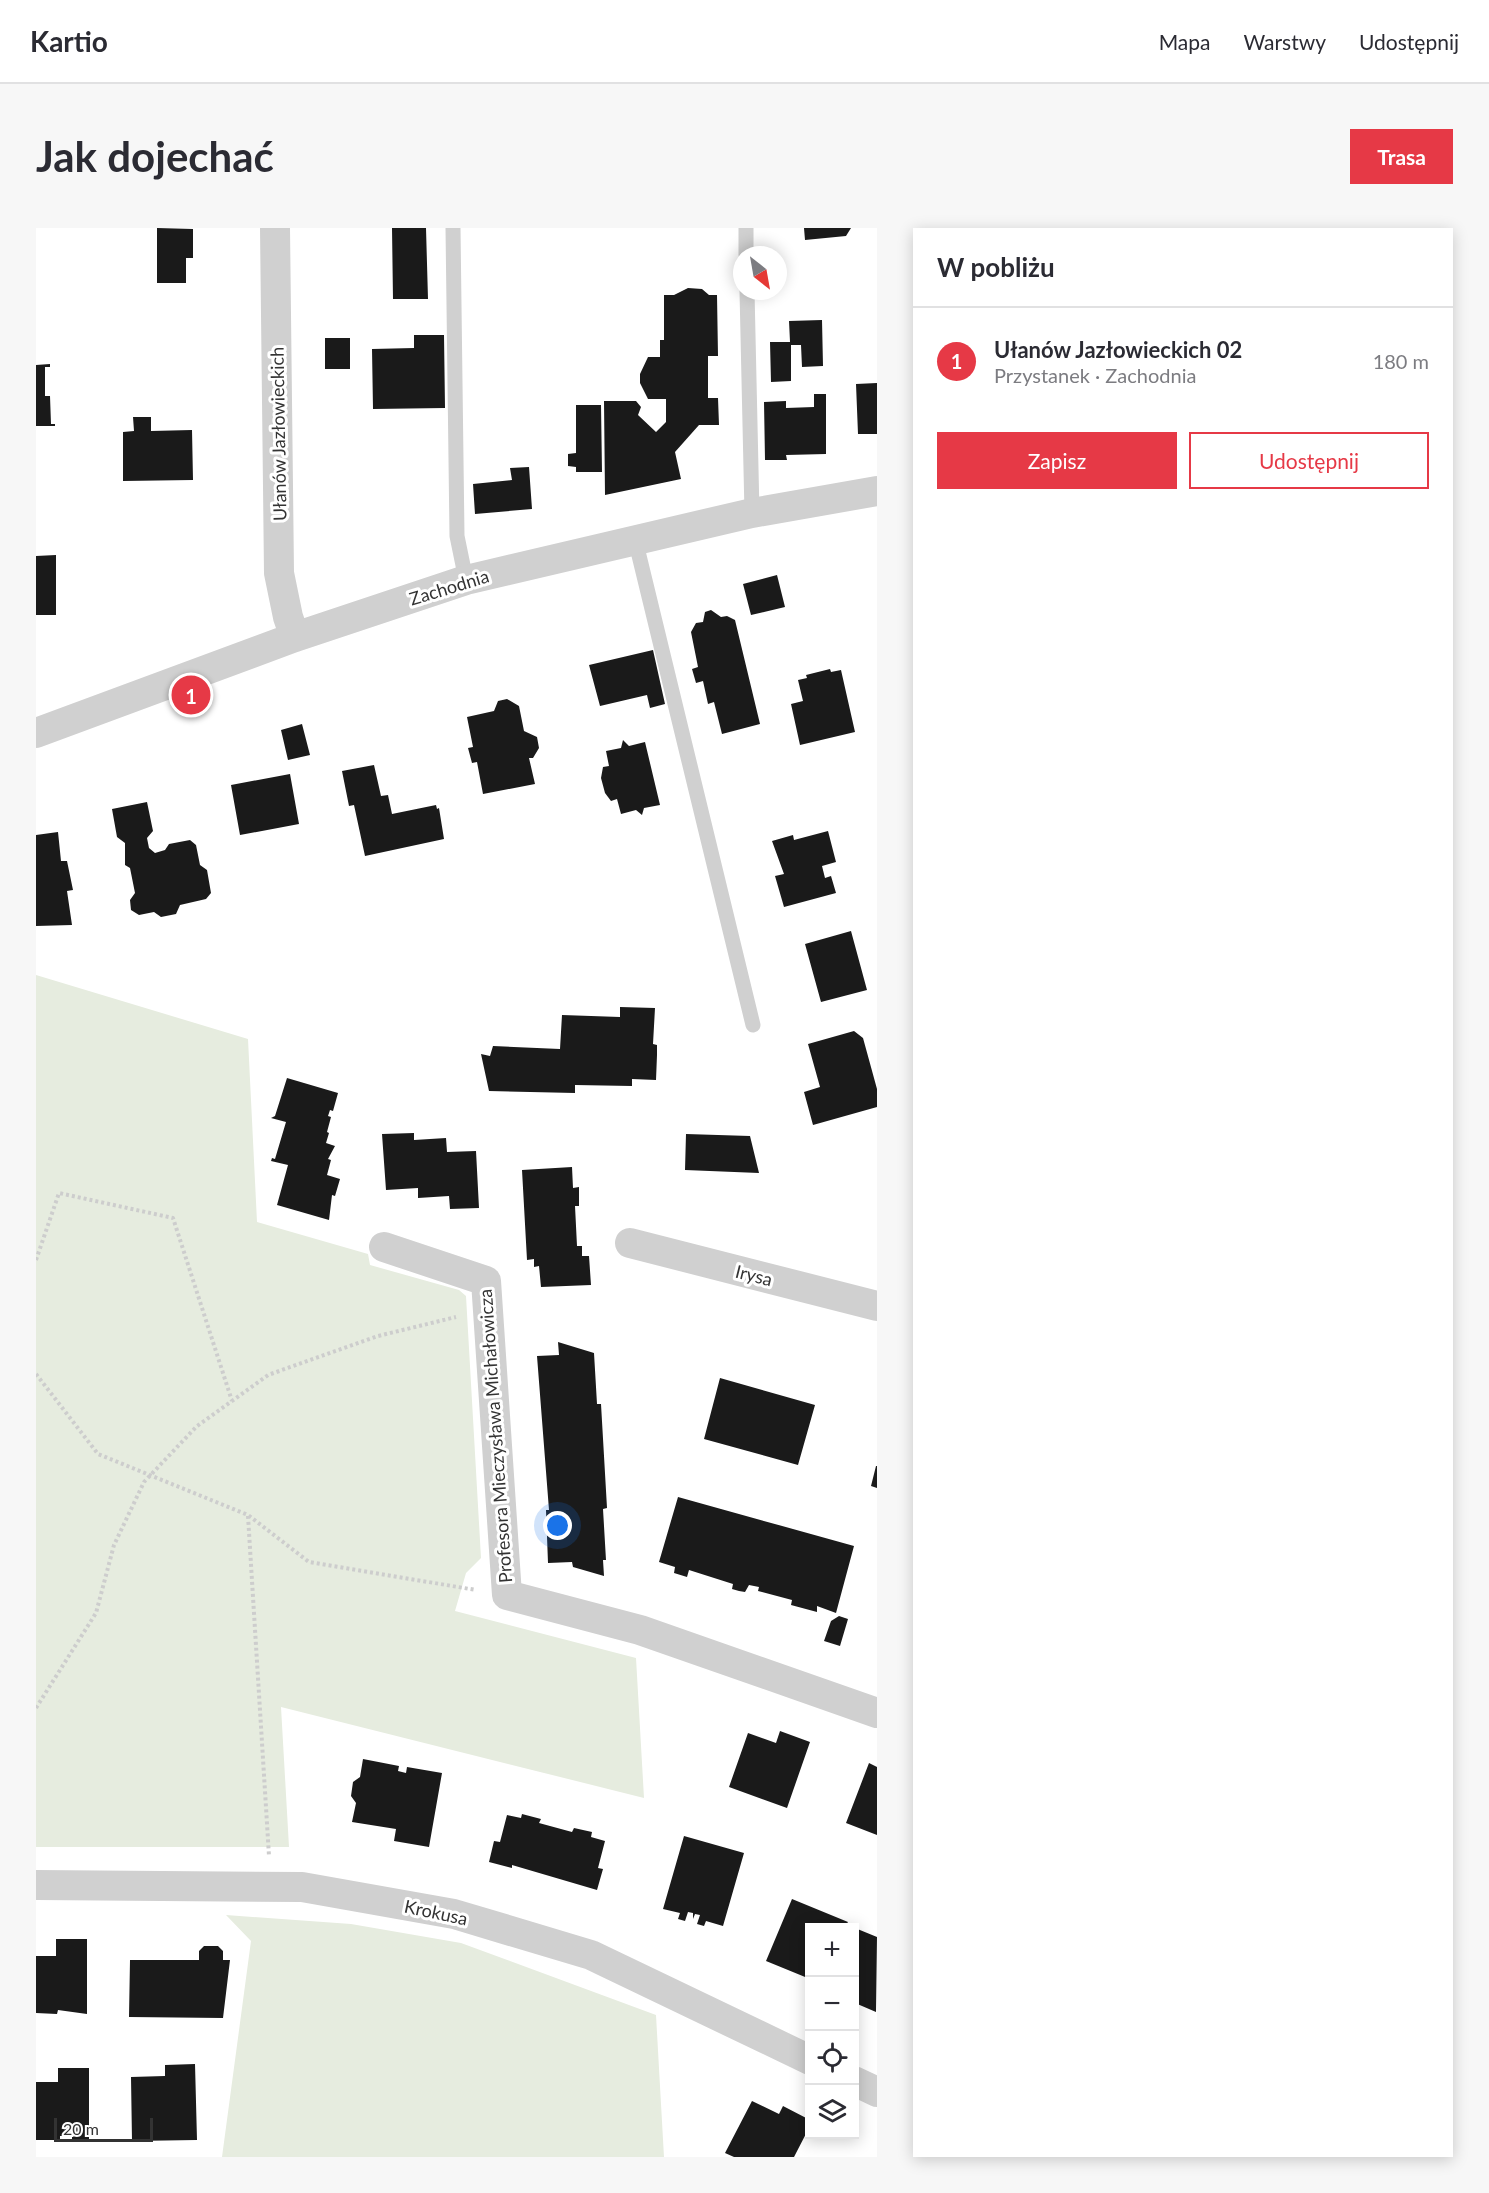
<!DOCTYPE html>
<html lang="pl">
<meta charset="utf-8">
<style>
body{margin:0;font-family:Lato,sans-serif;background:#f7f7f7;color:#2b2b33}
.controls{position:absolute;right:18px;bottom:18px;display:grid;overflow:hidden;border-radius:0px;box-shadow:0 3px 15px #0003}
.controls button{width:54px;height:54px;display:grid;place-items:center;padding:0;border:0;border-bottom:2px solid #e1e1e2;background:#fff;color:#2b2b33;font:30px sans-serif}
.compass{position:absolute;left:697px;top:18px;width:54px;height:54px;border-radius:50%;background:#fff;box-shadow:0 3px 15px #0003;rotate:149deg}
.scale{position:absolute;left:18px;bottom:15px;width:99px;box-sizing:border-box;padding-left:6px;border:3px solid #333;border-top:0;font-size:16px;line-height:21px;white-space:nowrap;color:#333;-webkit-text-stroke:4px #fff;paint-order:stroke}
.you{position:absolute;left:522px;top:1298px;width:21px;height:21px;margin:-15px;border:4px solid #fff;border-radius:50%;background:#1a73e8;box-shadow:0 0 0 9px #1a73e833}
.badge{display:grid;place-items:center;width:39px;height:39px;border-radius:50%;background:#e63946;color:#fff;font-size:20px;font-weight:700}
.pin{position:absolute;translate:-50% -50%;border:3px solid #fff;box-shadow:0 2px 6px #0006}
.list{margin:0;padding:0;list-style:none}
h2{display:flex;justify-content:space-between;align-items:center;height:78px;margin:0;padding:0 24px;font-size:26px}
h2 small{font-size:20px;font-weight:400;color:#7c7c81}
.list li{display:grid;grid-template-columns:39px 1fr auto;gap:18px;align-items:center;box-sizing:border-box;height:108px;padding:0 24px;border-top:2px solid #e1e1e2}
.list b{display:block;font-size:22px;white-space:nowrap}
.list p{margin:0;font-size:20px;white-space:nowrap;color:#7c7c81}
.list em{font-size:20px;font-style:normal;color:#7c7c81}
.actions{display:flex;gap:12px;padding:18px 24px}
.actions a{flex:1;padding:14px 0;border:2px solid #e63946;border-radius:0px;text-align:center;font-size:21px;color:#e63946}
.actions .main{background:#e63946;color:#fff}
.icon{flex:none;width:33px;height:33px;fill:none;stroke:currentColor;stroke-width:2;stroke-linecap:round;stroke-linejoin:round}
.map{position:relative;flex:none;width:841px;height:1929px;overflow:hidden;border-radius:0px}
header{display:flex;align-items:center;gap:36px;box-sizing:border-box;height:84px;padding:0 30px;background:#fff;border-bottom:2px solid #e1e1e2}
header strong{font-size:28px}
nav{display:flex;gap:33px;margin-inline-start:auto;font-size:21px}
.intro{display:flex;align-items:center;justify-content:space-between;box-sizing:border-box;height:144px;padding:0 36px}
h1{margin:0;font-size:42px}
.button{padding:15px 27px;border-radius:0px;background:#e63946;color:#fff;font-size:21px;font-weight:700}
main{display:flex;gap:36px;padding:0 36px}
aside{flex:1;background:#fff;border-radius:0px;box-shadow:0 3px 15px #0003}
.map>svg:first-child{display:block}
</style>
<header>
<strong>Kartio</strong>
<nav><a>Mapa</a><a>Warstwy</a><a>Udostępnij</a></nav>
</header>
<div class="intro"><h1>Jak dojechać</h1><a class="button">Trasa</a></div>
<main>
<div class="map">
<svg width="841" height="1929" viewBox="0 0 841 1929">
<rect width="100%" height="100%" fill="#fff"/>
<path fill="#e6ecdf" d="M 0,747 L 212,811 L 221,994 L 332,1026 L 334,1037 L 423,1062 L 430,1068 L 445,1330 L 430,1345 L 419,1383 L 600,1430 L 608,1570 L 245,1479 L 253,1619 L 0,1619 Z
M 190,1687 L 315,1696 L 425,1715 L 620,1787 L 628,1929 L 186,1929 L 215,1713 Z"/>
<path fill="#1a1a1a" d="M 121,0 L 157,1 L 157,30 L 150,30 L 150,55 L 121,55 Z
M 356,0 L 390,0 L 392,71 L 357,71 Z
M 768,0 L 815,0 L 810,8 L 769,12 Z
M 652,60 L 666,61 L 673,67 L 681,67 L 682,128 L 672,128 L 672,170 L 682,170 L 683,197 L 663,197 L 639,224 L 645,251 L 569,267 L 568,173 L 600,173 L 605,179 L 602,187 L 620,204 L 630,194 L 630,171 L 612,171 L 604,155 L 604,146 L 612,129 L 624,129 L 624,112 L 628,112 L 628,67 L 638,67 Z
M 786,92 L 787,138 L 766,139 L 765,117 L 755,117 L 755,153 L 735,154 L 734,114 L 754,114 L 753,93 Z
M 378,107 L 408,107 L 409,180 L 337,181 L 336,121 L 378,120 Z
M 289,110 L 314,110 L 314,141 L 289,141 Z
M 14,136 L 14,139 L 9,139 L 9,168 L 14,168 L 15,196 L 19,196 L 19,198 L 0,198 L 0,137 Z
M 841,155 L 841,206 L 822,206 L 820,156 Z
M 778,166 L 790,166 L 790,226 L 750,227 L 751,232 L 729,232 L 728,174 L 750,173 L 750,180 L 778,179 Z
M 540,177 L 565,177 L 566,244 L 540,244 L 540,239 L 532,238 L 532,226 L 540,225 Z
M 97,189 L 115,189 L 115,203 L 156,202 L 157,252 L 87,253 L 87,204 L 98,203 Z
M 493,239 L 496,281 L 439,286 L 437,256 L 476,252 L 474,240 Z
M 20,327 L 20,387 L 0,387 L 0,328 Z
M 741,347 L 749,379 L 715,387 L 707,356 Z
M 675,382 L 685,389 L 691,388 L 699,392 L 724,496 L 686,506 L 678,474 L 672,476 L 667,453 L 660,455 L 656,441 L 662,439 L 655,404 L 660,395 L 667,394 L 669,384 Z
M 617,422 L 629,476 L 614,480 L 611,467 L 564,478 L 553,437 Z
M 794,441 L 795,444 L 805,442 L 819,504 L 764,517 L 755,476 L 767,473 L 762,452 L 771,450 L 770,447 Z
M 471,471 L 483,478 L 488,503 L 501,509 L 503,520 L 497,530 L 493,530 L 499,556 L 447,566 L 441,534 L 436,535 L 432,520 L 437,519 L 431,489 L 458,483 L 462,473 Z
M 266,496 L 274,527 L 252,532 L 245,502 Z
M 587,512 L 593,518 L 609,514 L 624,577 L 608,580 L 606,587 L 600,582 L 585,586 L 581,571 L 575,573 L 569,565 L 565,550 L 567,539 L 573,538 L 570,523 L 585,520 Z
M 338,537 L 345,568 L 352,567 L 356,586 L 400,577 L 401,581 L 403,580 L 408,611 L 329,628 L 318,577 L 313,578 L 306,543 Z
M 254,546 L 263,596 L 204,607 L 195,557 Z
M 111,574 L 117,603 L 111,610 L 113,620 L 119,625 L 129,622 L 133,616 L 154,612 L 160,617 L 164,637 L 171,642 L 175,665 L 170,671 L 144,677 L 140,686 L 125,689 L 118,684 L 103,687 L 95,682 L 94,672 L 99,665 L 94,640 L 89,637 L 89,615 L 81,609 L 76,581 Z
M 792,603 L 800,634 L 786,638 L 789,650 L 795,648 L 800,665 L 748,679 L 739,648 L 748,646 L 736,613 L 757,607 L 758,612 Z
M 22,604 L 25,633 L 31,633 L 37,662 L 31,663 L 36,697 L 0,698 L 0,607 Z
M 815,703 L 831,762 L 785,774 L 769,716 Z
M 584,779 L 619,780 L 617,816 L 621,817 L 621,827 L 620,852 L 596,851 L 596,858 L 539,857 L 539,865 L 453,863 L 445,826 L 454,828 L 457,818 L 524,821 L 526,787 L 584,789 Z
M 818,803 L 827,810 L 841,861 L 841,879 L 777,897 L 768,864 L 784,859 L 772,816 Z
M 251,850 L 302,865 L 297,883 L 294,882 L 292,888 L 295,889 L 291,904 L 293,905 L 290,915 L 299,918 L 292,931 L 295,932 L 291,947 L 304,951 L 299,968 L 296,967 L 293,992 L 241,977 L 252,937 L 235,933 L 236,930 L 239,931 L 250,894 L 235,890 L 239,888 Z
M 378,905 L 378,912 L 410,910 L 411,924 L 440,923 L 443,980 L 414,981 L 413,968 L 382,970 L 382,960 L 350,962 L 346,906 Z
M 650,906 L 714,908 L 723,945 L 649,942 Z
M 536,939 L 537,960 L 543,959 L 543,978 L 539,978 L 541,1018 L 546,1018 L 546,1028 L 553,1028 L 555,1057 L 505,1059 L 503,1038 L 498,1039 L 498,1031 L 491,1032 L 486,942 Z
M 522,1114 L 558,1125 L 561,1176 L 565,1176 L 571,1280 L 567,1281 L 570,1332 L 567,1332 L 568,1348 L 537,1339 L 536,1334 L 512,1335 L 510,1282 L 513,1282 L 501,1128 L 523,1127 Z
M 684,1150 L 779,1177 L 762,1237 L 668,1211 Z
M 840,1238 L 841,1238 L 841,1260 L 835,1258 Z
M 642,1269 L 818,1318 L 800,1385 L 781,1378 L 781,1384 L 755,1377 L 756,1372 L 722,1363 L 723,1359 L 713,1357 L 709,1364 L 703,1363 L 696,1361 L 697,1356 L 653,1342 L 651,1349 L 638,1345 L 639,1339 L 623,1334 Z
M 803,1388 L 812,1391 L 804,1418 L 788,1413 L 795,1393 Z
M 744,1503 L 774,1514 L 751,1580 L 693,1559 L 712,1505 L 740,1515 Z
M 327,1531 L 363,1538 L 362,1543 L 370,1545 L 371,1539 L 406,1545 L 393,1619 L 358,1613 L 360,1601 L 316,1594 L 320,1575 L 315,1568 L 317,1554 L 324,1549 Z
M 833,1535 L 841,1539 L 841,1607 L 810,1595 Z
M 486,1586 L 505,1591 L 503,1595 L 536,1604 L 538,1600 L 556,1604 L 555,1609 L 569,1613 L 562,1640 L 567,1641 L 561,1662 L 476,1637 L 476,1640 L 453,1634 L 458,1613 L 464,1614 L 471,1587 L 485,1590 Z
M 648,1608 L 708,1625 L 687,1698 L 670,1693 L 668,1698 L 661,1696 L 664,1687 L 659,1686 L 657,1691 L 657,1685 L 652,1684 L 649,1693 L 642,1691 L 644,1685 L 627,1681 Z
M 756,1671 L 812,1694 L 810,1697 L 816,1699 L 774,1700 L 774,1751 L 730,1733 Z
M 819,1700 L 841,1709 L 840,1784 L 819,1775 Z
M 20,1711 L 51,1711 L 51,1786 L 22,1782 L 21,1786 L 0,1785 L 0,1728 L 20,1728 Z
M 168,1718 L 182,1718 L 187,1723 L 187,1732 L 194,1732 L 187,1790 L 93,1789 L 94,1732 L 163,1732 L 163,1723 Z
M 159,1836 L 161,1912 L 96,1913 L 95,1849 L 129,1848 L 129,1837 Z
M 22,1840 L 53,1840 L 53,1911 L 36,1912 L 36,1908 L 24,1908 L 24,1912 L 0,1912 L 0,1854 L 22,1854 Z
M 716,1873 L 743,1886 L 747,1878 L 774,1892 L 774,1898 L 758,1929 L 698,1929 L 689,1925 Z"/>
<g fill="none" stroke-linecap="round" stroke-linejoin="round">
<path stroke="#cdcdcd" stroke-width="4" stroke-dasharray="3 3" stroke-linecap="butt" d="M 0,1032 L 23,965 L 137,990 L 196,1173
M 0,1146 L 62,1226 L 212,1287 L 273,1334 L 440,1362
M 212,1288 L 233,1628
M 0,1480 L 60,1385 L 78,1317 L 108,1254 L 161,1198 L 232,1147 L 342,1108 L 420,1089"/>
<path stroke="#d0d0d0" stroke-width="15" d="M 417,0 L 421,308 L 430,352
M 710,0 L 710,27
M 711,63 L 716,285
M 599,311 L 717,797"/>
<path stroke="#d0d0d0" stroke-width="30" d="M 239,0 L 243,345 L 252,389 L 259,409
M 0,505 L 259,409 L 430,352 L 716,285 L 841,263
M 594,1015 L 841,1078
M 348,1019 L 450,1053 L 471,1367 L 604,1402 L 841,1485
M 0,1657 L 266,1659 L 418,1686 L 555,1727 L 774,1832
M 818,1853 L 841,1864"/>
</g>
<g text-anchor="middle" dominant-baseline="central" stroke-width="6" stroke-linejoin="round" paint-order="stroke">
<g font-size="18" fill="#333" stroke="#fff">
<text transform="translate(242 206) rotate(-91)">Ułanów Jazłowieckich</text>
<text transform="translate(413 359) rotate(-17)">Zachodnia</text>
<text transform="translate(718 1047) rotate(14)">Irysa</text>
<text transform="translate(459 1208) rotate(-94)">Profesora Mieczysława Michałowicza</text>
<text transform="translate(400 1684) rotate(12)">Krokusa</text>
</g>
</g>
</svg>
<div class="controls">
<button>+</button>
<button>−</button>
<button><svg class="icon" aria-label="locate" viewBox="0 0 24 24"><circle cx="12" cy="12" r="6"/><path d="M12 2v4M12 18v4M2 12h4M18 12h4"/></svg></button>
<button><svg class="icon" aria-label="layers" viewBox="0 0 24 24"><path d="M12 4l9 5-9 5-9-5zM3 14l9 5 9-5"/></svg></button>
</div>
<svg class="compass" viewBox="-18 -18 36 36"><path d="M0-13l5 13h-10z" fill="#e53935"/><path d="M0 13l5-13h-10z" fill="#7c7c81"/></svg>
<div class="scale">20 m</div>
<div class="you"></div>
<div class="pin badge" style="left:155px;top:467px">1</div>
</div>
<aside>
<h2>W pobliżu<small></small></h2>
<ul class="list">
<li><span class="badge">1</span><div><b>Ułanów Jazłowieckich 02</b><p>Przystanek · Zachodnia</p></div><em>180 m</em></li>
</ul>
<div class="actions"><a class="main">Zapisz</a><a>Udostępnij</a></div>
</aside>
</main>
